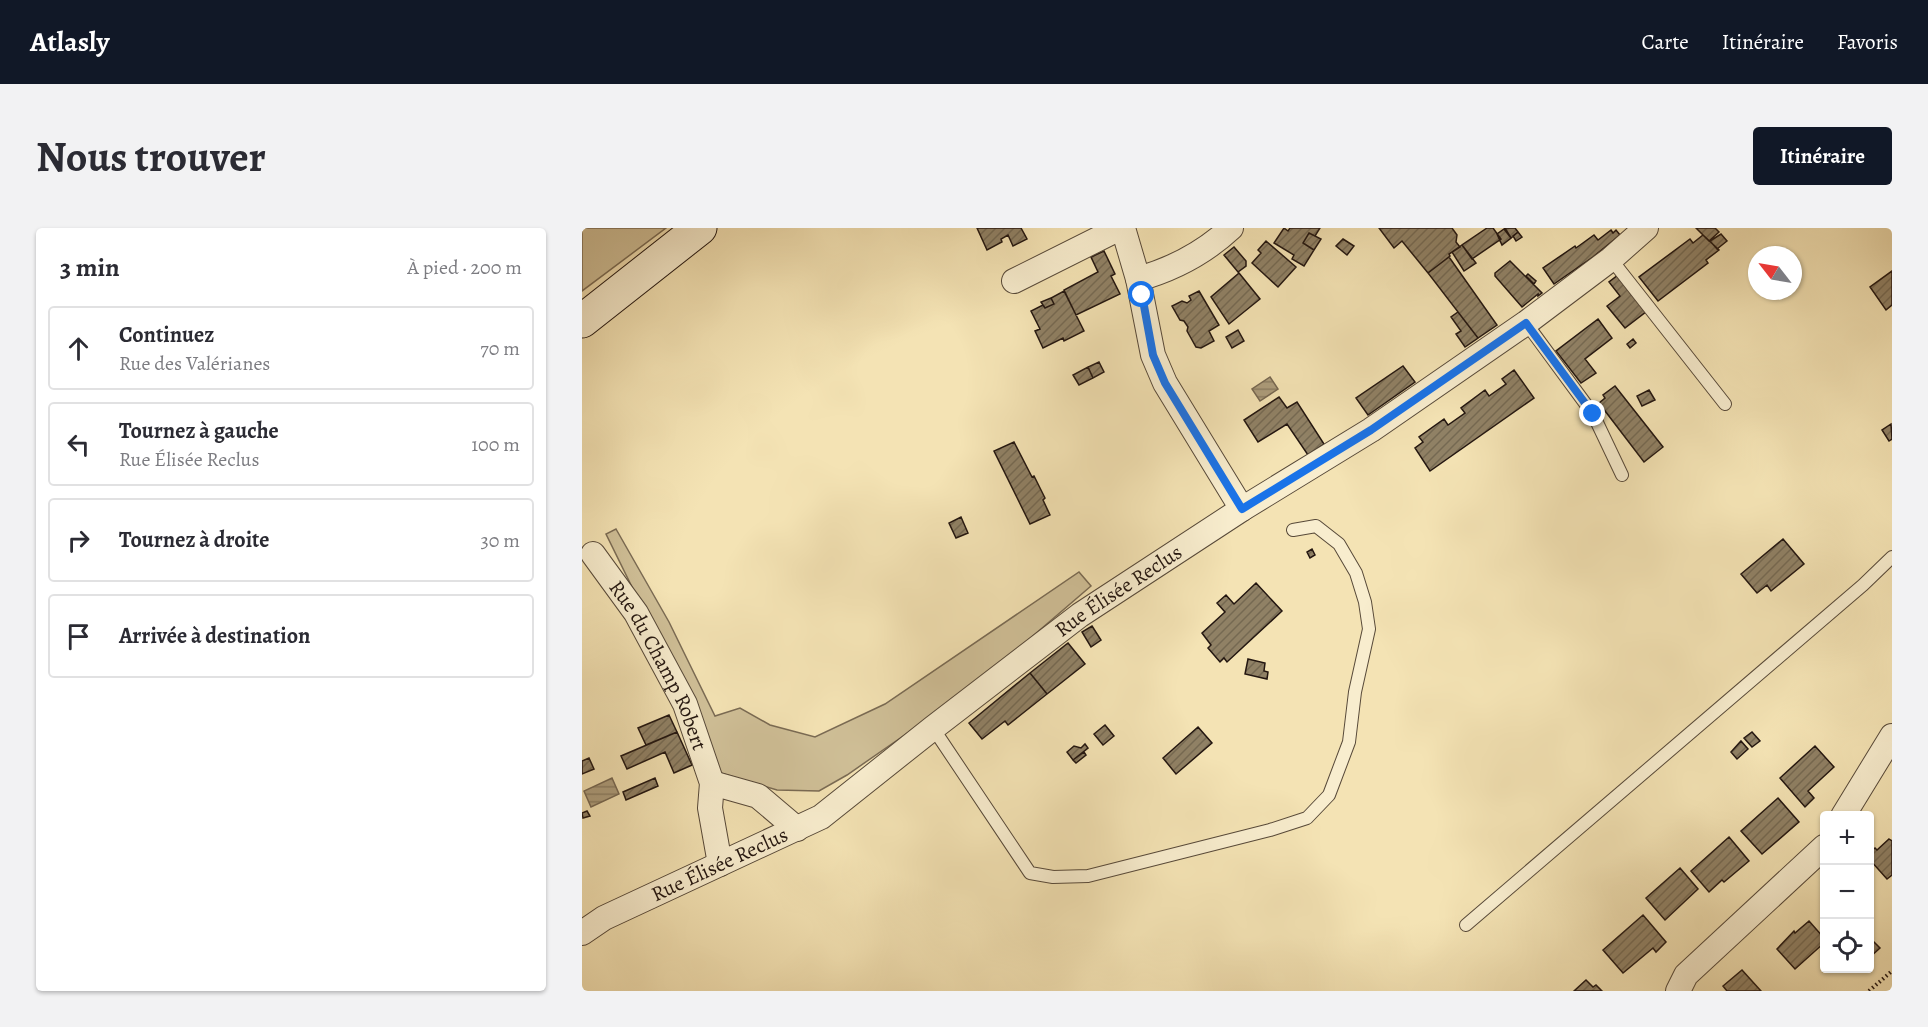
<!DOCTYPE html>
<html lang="fr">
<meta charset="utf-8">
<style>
body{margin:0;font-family:Alegreya,serif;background:#f2f2f3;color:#2b2b33}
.controls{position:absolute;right:18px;bottom:18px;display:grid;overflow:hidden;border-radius:6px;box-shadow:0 2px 4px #0004}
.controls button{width:54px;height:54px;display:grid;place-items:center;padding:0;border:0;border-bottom:2px solid #e1e1e2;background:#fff;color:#2b2b33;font:30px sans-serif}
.compass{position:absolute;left:1166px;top:18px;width:54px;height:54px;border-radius:50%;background:#fff;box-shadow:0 2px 4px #0004;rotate:301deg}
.stop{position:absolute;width:18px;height:18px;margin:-14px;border:4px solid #1a73e8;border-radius:50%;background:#fff}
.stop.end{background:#1a73e8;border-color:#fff;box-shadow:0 2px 6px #0008}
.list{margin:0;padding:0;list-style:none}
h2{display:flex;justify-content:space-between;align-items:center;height:78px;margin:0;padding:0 24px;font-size:26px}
h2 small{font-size:20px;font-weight:400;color:#7c7c81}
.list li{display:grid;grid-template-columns:39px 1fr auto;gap:18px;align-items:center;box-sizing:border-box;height:84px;margin:0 12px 12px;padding:0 12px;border:2px solid #e1e1e2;border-radius:6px}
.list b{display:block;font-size:22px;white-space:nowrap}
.list p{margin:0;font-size:20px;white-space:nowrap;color:#7c7c81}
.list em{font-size:20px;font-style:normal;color:#7c7c81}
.icon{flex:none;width:33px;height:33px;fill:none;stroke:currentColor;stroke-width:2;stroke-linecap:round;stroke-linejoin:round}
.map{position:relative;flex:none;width:1310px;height:763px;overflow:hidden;border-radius:6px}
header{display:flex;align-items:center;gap:36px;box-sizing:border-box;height:84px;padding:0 30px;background:#111827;color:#fff}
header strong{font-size:28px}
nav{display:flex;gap:33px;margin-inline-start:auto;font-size:21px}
.intro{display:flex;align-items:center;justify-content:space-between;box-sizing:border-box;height:144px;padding:0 36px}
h1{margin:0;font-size:42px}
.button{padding:15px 27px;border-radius:6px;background:#111827;color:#fff;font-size:21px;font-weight:700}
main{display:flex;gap:36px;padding:0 36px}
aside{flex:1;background:#fff;border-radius:6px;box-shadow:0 2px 4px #0004}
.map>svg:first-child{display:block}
</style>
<header>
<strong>Atlasly</strong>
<nav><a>Carte</a><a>Itinéraire</a><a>Favoris</a></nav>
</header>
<div class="intro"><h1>Nous trouver</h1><a class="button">Itinéraire</a></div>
<main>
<aside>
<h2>3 min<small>À pied · 200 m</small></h2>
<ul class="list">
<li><svg class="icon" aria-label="ahead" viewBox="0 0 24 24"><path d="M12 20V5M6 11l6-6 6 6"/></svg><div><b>Continuez</b><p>Rue des Valérianes</p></div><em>70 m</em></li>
<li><svg class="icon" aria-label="left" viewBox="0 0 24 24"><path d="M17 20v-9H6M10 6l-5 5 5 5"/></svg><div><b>Tournez à gauche</b><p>Rue Élisée Reclus</p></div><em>100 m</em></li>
<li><svg class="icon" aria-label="right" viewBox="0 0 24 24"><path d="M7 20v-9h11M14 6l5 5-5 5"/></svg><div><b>Tournez à droite</b></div><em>30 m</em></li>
<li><svg class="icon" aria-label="arrive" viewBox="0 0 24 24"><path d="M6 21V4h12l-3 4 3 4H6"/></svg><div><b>Arrivée à destination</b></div></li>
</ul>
</aside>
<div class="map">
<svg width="1310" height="763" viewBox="0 0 1310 763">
<defs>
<pattern id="water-rules" width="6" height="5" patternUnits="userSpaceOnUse" patternTransform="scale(1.5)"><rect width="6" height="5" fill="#ad9d7c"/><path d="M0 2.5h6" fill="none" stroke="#8c7f64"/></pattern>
<pattern id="building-hatch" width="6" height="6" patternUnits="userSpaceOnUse" patternTransform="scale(1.5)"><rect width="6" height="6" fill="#908165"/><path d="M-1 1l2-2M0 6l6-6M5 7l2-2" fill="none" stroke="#756952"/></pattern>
</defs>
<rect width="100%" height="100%" fill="#f4e3b4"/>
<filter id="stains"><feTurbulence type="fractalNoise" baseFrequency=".00333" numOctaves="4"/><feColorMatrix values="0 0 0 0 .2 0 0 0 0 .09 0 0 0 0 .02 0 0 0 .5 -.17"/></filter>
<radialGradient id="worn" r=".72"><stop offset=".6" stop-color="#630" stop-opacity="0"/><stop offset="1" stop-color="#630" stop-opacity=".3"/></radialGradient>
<path fill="#d0c098" stroke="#7a6b54" stroke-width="1.5" d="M 0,0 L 84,0 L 0,63 Z
M 34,301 L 87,394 L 133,488 L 158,480 L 188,497 L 233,509 L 303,476 L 497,344 L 509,358 L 417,437 L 327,504 L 265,547 L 237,563 L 195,562 L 135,544 L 111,483 L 24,306 Z"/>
<path fill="url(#water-rules)" stroke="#766751" stroke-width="1.5" d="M 688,149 L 696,161 L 678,173 L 670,161 Z
M 30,550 L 37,566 L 9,579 L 2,563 Z"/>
<path fill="url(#building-hatch)" stroke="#231610" stroke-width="1.5" d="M 395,0 L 439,0 L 445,11 L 431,18 L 426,7 L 419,11 L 420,14 L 405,22 Z
M 702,0 L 706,3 L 708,0 L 738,0 L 733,8 L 727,5 L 721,15 L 732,22 L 722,38 L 710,31 L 712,27 L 692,15 Z
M 797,0 L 870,0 L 875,7 L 874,14 L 878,19 L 867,26 L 868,28 L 846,45 L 820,13 L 812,20 Z
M 905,0 L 911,0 L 919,11 L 890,31 L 880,17 Z
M 923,0 L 933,0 L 936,4 L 929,10 Z
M 1114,0 L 1133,0 L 1137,4 L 1127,13 Z
M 922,1 L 929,10 L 920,17 L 915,6 Z
M 1029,2 L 1031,5 L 1034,2 L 1038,7 L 1011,29 L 972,56 L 961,40 L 993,18 L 994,20 L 1012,7 L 1016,12 Z
M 936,4 L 940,9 L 934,13 L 931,8 Z
M 727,5 L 739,11 L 732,22 L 721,15 Z
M 1139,6 L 1145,13 L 1135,21 L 1128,13 Z
M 1121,7 L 1137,22 L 1124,32 L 1126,35 L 1076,73 L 1057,49 L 1108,11 L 1111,15 Z
M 761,11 L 772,18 L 765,27 L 754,18 Z
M 684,13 L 714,39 L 696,59 L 670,35 L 679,25 L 676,22 Z
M 880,17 L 894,35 L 882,43 L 870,24 Z
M 652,19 L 664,33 L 664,38 L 656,44 L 642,27 Z
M 522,23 L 533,46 L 529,48 L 538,66 L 494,87 L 482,62 L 516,44 L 509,29 Z
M 867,29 L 915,97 L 896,110 L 846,45 Z
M 928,33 L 960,65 L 956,68 L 956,66 L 940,79 L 913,48 L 913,45 Z
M 1310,43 L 1310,77 L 1304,82 L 1288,59 Z
M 657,45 L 678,71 L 647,96 L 629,69 Z
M 946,46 L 954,53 L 952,56 L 944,48 Z
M 1036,47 L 1065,83 L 1043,100 L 1025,78 L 1038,68 L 1027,54 Z
M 482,63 L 502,103 L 482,113 L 481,110 L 461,120 L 453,103 L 458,101 L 449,83 L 461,77 L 463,80 L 472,76 L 469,70 Z
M 617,63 L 637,97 L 627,103 L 632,113 L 619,120 L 614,119 L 605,103 L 606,99 L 602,93 L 598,92 L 590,78 L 600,73 L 605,75 L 609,72 L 607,68 Z
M 469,70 L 472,76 L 463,80 L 459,74 Z
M 876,84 L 896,110 L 883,119 L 874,106 L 879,103 L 869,89 Z
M 1016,91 L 1030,110 L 1003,131 L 1014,145 L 999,155 L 974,123 Z
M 656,102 L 662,113 L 650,120 L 644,109 Z
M 1051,111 L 1054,115 L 1048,120 L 1045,116 Z
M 517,134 L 522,144 L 511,150 L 506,139 Z
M 821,138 L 833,154 L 786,187 L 774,170 Z
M 506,139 L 511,150 L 497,157 L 491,147 Z
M 932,142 L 952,170 L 848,243 L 833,220 L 841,214 L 837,209 L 862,191 L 866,197 L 883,185 L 879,180 L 903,162 L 907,168 L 924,156 L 920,151 Z
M 1033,158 L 1081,219 L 1062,234 L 1017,175 L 1023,170 L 1021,167 Z
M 1067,162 L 1073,172 L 1060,178 L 1055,168 Z
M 697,169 L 705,180 L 715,174 L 742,216 L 726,227 L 705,196 L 676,214 L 662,192 Z
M 1309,196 L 1310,211 L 1307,213 L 1300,202 Z
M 432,214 L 450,249 L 452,248 L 463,270 L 461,272 L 468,287 L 448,296 L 412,223 Z
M 379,289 L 386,305 L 374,310 L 367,295 Z
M 1201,311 L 1222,336 L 1189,363 L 1185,357 L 1175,365 L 1159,346 Z
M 730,321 L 733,327 L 728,330 L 725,324 Z
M 674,355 L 700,383 L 645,434 L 642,430 L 638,434 L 626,420 L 629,417 L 620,405 L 643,384 L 635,375 L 644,367 L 652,376 Z
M 510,398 L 519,412 L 509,419 L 500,404 Z
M 486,415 L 503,436 L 465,466 L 448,445 Z
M 666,431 L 683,435 L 682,443 L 686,444 L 685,451 L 663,446 Z
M 448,445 L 465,466 L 426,497 L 423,493 L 400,511 L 387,495 Z
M 87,487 L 95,504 L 64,517 L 56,500 Z
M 523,497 L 532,508 L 521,517 L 512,506 Z
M 616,499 L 630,515 L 594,546 L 581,530 Z
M 95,504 L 110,537 L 92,545 L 83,524 L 45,541 L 39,528 Z
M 1170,504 L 1178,513 L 1170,519 L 1162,510 Z
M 1159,513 L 1166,521 L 1155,531 L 1149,524 Z
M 503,516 L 506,520 L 491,532 L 485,524 L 492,518 L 499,520 Z
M 1233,518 L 1252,539 L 1226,563 L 1232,570 L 1223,579 L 1198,550 Z
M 502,524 L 504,527 L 494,535 L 491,532 Z
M 7,530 L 12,541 L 0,546 L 0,533 Z
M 73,550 L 76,558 L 44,572 L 41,564 Z
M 1196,570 L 1217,594 L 1180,626 L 1159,603 Z
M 5,583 L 8,588 L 1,590 L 0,585 Z
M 1147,609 L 1167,633 L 1142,654 L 1140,652 L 1127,664 L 1109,643 Z
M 1307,611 L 1310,613 L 1310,647 L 1305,651 L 1288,632 L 1288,624 L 1293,620 L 1295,622 Z
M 1098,640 L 1116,661 L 1083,692 L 1064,670 Z
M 1288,649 L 1290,651 L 1289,671 L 1288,673 Z
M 1061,687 L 1084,714 L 1074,724 L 1071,720 L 1041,745 L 1021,722 Z
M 1227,693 L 1242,710 L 1242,715 L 1213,741 L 1195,721 L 1212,703 L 1213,705 Z
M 1292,714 L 1298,720 L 1288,729 L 1288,718 Z
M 1160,742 L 1179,763 L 1145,763 L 1141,758 Z
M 1004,752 L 1011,759 L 1014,757 L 1020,763 L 992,763 Z"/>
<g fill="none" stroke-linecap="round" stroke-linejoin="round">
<g stroke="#574939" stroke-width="14">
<path id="service" d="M 1029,31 L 1143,176
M 944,95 L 1011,186 L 1040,247
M 351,500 L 448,645 L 471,649 L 506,648 L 688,602 L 725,590 L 747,567 L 767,514 L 773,464 L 787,401 L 783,374 L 774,345 L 757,316 L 734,298 L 711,302
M 884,697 L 1281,357 L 1310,329"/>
</g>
<g stroke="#574939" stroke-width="26">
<g id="minor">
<path d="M 541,0 L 556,51 L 571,127 L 583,155 L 660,281"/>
<path d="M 556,51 C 592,41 622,25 649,0"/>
<path d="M 432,53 L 538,0"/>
<path id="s1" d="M 11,326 L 54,385 L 103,476 L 130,555 L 128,580 L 138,636"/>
<path d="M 130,555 L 176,568 L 215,601"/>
<path d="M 1261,588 L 1310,508"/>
<path id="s2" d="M 0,705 L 22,690 L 239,589 L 351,500 L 498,387 L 660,281 L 789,202 L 944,95 L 1029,31 L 1064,0"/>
<path d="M 1096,763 L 1104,747 L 1242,619"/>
</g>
</g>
<g stroke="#231610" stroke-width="35">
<path id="secondary" d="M 0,93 L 118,0"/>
</g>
<path stroke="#231610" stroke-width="4" stroke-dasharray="1.5 3" stroke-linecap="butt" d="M 1287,763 L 1310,743"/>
<use href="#service" stroke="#f8edce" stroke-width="12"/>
<use href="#minor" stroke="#f8edce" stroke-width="24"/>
<use href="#secondary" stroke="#f8edce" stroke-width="33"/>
</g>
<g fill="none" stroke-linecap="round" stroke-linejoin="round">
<path stroke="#1a73e8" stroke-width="8" d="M 560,67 L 571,127 L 583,155 L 660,281 L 789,202 L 944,95 L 1011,186"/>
</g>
<g text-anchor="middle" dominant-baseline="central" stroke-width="6" stroke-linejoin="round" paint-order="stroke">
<g font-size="21" fill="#231610" stroke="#f8edce">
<text stroke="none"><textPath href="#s2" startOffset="640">Rue Élisée Reclus</textPath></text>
<text stroke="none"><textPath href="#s1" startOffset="130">Rue du Champ Robert</textPath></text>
<text stroke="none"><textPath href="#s2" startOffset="154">Rue Élisée Reclus</textPath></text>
</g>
</g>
<rect width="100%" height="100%" filter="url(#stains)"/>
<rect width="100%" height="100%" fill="url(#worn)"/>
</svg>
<div class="controls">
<button>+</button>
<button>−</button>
<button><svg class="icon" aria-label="locate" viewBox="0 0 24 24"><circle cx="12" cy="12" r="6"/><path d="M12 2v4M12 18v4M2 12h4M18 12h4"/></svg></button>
</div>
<svg class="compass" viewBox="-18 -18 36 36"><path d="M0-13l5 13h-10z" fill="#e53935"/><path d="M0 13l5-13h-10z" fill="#7c7c81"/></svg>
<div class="stop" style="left:560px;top:67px"></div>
<div class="stop end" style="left:1011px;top:186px"></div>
</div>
</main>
